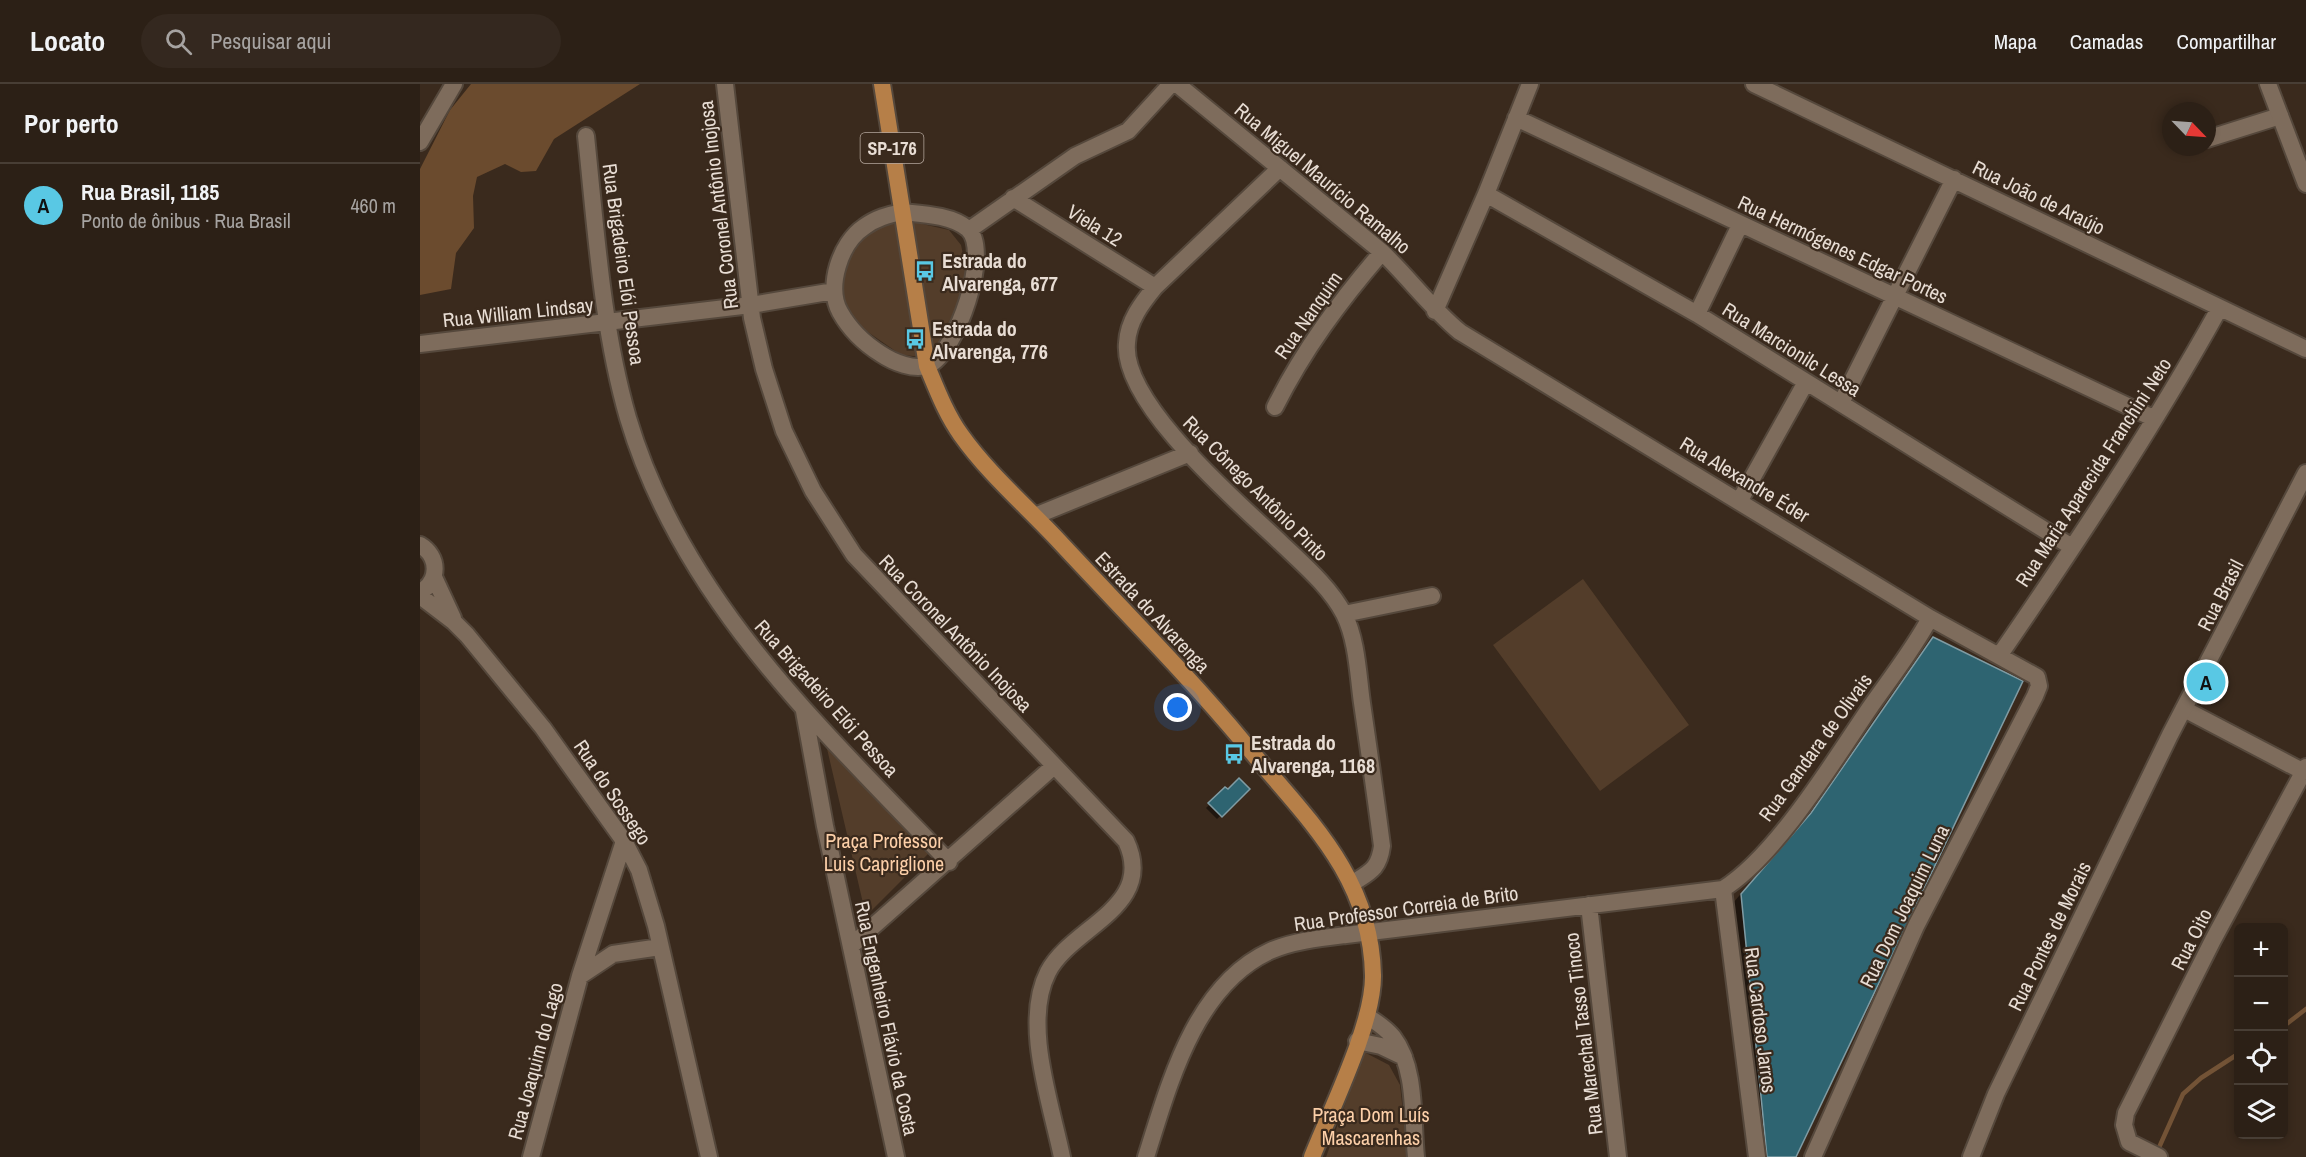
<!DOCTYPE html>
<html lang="pt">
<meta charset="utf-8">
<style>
body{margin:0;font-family:"Archivo Narrow",sans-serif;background:#34281f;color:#f1f3f6}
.controls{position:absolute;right:18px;bottom:18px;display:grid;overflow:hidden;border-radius:9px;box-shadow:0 3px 9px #0003}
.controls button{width:54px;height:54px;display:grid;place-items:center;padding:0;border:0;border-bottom:2px solid #483e35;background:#2c2016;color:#f1f3f6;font:30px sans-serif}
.compass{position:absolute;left:1742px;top:18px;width:54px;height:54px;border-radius:50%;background:#2c2016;box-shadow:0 3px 9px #0003;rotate:115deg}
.you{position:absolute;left:758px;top:624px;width:21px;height:21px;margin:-15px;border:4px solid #fff;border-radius:50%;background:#1a73e8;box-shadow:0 0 0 9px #1a73e833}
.badge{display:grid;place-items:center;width:39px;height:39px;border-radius:50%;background:#59c8e4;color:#111;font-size:20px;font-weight:700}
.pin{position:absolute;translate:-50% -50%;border:3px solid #fff;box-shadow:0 2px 6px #0006}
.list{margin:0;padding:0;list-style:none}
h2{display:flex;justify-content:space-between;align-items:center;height:78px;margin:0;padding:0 24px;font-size:26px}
h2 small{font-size:20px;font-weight:400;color:#a6a3a1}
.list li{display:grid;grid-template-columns:39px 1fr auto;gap:18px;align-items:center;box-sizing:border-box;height:84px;padding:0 24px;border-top:2px solid #483e35}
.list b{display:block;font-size:22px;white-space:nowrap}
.list p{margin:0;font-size:20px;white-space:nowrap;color:#a6a3a1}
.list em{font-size:20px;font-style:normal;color:#a6a3a1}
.icon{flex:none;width:33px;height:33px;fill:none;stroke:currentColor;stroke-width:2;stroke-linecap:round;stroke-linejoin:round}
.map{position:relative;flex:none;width:1886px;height:1073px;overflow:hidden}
header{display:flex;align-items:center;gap:36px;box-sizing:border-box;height:84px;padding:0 30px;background:#2c2016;border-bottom:2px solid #483e35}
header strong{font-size:28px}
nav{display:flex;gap:33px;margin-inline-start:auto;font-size:21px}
.search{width:420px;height:54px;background:#34281f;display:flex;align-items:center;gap:15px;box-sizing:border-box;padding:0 21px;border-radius:33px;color:#a6a3a1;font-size:22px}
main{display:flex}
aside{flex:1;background:#2c2016}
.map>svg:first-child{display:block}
</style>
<header>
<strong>Locato</strong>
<div class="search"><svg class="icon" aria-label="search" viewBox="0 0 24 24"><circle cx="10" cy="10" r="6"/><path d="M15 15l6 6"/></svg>Pesquisar aqui</div>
<nav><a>Mapa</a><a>Camadas</a><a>Compartilhar</a></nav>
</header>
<main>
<aside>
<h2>Por perto<small></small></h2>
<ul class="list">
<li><span class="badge">A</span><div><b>Rua Brasil, 1185</b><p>Ponto de ônibus · Rua Brasil</p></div><em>460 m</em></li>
</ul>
</aside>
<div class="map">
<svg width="1886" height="1073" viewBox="0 0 1886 1073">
<rect width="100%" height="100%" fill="#3a2a1d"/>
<path fill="#533d2a" d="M 480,135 L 529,146 L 541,161 L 546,184 L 538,226 L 518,264 L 506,273 L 481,271 L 445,246 L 428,228 L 421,205 L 428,171 L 444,147 Z
M 1163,495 L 1269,641 L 1180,707 L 1073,561 Z
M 405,656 L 509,769 L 446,832 Z
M 944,968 L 969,981 L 980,1001 L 988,1073 L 906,1073 Z"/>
<path fill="#6b4b2e" d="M 51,0 L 220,0 L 134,55 L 116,87 L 101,88 L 85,80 L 57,93 L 53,112 L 54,144 L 36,169 L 31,205 L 0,211 L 0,85 L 30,26 Z"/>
<path fill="#0007" d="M 1513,555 L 1375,1073 L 1338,1073 L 1313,819 L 1383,738 Z
M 805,705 L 808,707 L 828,705 L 797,735 L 786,724 Z"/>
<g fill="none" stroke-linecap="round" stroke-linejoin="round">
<path stroke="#735336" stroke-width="4.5" d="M 1864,942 L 1886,925
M 1737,1068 L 1763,1010 L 1781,994 L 1818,970"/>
</g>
<path fill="#2e6471" stroke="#809ca4" stroke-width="1.5" d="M 1513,553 L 1603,597 L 1376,1073 L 1347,1073 L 1321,810 L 1391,729 Z
M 819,694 L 830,705 L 802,733 L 788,719 L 805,703 L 808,705 Z"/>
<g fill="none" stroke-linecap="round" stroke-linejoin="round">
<g stroke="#55483c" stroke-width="20">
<path id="minor" d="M 305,0 L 332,234 L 344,285 L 364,347 L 393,407 L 434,471 L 706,757 C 737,823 652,842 628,888 C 602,939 631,1019 642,1073
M 757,0 L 962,168 C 989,194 1011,224 1040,248 L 1510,534 L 1617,593 L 1619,602 L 1615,612 L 1496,842 L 1393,1073
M 1334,0 L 1886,265
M 1096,34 L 1733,334
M 166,52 C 176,146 182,244 208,334 C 262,516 402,645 529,778
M 1787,55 L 1860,32
M 860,84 L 735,203 C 722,219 708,237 707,259 C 701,319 819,419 861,459 C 883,480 910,503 924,530 C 937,556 938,590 942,619 C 949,667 956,715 962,762 C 959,785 950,788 933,799
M 1066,110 L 1277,230 L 1652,463
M 593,114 L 735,203
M 482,128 C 502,130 532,131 548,145 C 572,167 536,269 509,281 C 494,287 473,278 461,270 C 445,260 430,246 420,228 C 406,203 420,159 444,143 C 456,134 468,131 482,128 Z
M 549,146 L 655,72 L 708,47 L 751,0
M 1015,227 L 1066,110 L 1110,0
M 1277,230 L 1320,141
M 0,260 L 331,221 L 414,207
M 1421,319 L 1534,95
M 855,323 C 884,265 920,217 962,168
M 1320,416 L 1386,298
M 615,432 L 770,369
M 0,461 C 19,472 20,497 0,508
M 14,493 L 33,534
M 0,512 L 34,538 L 47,551 L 123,644 L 204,757 L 219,786 L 236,842 L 289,1073
M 924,530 L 1012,512
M 1579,572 C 1656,460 1733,344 1799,225
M 1764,625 L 1884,688
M 384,627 L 405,742 L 476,1073
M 1303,805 L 1337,1073
M 1169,821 L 1198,1073
M 431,862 L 634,682
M 160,892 L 193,870 L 240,863
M 947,932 C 956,938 966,944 973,953 C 997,984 992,1036 996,1073
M 937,957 L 961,962 L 984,973
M 111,1073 L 160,892 L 204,757
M 726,1073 C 749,1001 774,902 850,867 C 873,857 901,854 926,851 L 1303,805 C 1356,772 1413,678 1449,625 C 1469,596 1493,566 1510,534
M 1739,1073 L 1709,1058 L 1704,1041 L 1706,1029 L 1793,856 L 1886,683"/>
</g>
<g stroke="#55483c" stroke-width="20">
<path id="tertiary" d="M 1848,0 L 1886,100
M 0,58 L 34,0
M 1551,1073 L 1576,1010 L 1750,651 L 1886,389"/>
</g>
<g stroke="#55483c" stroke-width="20">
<path id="primary" d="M 462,0 L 507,282 C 517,306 526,330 541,351 C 568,389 604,420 636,454 C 699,522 766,589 825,660 C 884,732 951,790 953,891 C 954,939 911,1025 892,1073"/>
</g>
<use href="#minor" stroke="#7e6c5c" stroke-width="16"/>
<use href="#tertiary" stroke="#7e6c5c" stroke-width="16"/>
<use href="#primary" stroke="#b67f48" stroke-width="16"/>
</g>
<defs>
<g id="bus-bare" transform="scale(1.62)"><path d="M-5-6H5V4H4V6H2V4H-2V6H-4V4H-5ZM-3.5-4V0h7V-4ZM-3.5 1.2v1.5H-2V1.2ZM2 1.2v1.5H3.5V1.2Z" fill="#59c8e4" stroke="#3a2a1d" stroke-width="2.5" paint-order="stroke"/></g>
</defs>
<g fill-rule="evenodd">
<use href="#bus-bare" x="505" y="187"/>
<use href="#bus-bare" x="495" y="255"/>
<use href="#bus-bare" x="814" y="670"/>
</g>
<g text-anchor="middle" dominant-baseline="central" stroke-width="4.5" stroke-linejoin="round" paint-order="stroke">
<rect fill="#3a2a1d" stroke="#b4a79d" stroke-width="1.5" x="440.5" y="49" width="63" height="30" rx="4.5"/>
<g font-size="18" font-weight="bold" fill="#e8ddd4">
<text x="472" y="64">SP-176</text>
</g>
<g font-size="20" fill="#e8ddd4" stroke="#3a2a1d">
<text transform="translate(903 94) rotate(40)">Rua Miguel Maurício Ramalho</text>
<text transform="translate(1619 113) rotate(26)">Rua João de Araújo</text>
<text transform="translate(298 121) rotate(-97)">Rua Coronel Antônio Inojosa</text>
<text transform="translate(675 141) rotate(32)">Viela 12</text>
<text transform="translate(1423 165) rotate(25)">Rua Hermógenes Edgar Portes</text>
<text transform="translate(204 180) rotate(82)">Rua Brigadeiro Elói Pessoa</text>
<text transform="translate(98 228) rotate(-6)">Rua William Lindsay</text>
<text transform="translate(888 231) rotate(-55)">Rua Nanquim</text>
<text transform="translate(1372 265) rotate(32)">Rua Marcionilc Lessa</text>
<text transform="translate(1673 388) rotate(-57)">Rua Maria Aparecida Franchini Neto</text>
<text transform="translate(1325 395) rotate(31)">Rua Alexandre Éder</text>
<text transform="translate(836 404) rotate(45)">Rua Cônego Antônio Pinto</text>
<text transform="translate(1800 511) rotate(-63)">Rua Brasil</text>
<text transform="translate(733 528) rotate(47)">Estrada do Alvarenga</text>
<text transform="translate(536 549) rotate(46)">Rua Coronel Antônio Inojosa</text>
<text transform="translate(407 614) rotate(48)">Rua Brigadeiro Elói Pessoa</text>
<text transform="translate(1395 663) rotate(-54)">Rua Gandara de Olivais</text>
<text transform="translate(193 708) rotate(56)">Rua do Sossego</text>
<text transform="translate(1484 822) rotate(-64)">Rua Dom Joaquim Luna</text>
<text transform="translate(986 824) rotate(-8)">Rua Professor Correia de Brito</text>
<text transform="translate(1629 852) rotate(-64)">Rua Pontes de Morais</text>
<text transform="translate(1771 855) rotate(-63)">Rua Oito</text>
<text transform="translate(467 934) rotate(78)">Rua Engenheiro Flávio da Costa</text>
<text transform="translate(1341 936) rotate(83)">Rua Cardoso Jarros</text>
<text transform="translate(1163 950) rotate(-97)">Rua Marechal Tasso Tinoco</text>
<text transform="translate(115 977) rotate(-75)">Rua Joaquim do Lago</text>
</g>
<g font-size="20" font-weight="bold" fill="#e8ddd4" stroke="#3a2a1d" text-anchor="start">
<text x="522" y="176">Estrada do<tspan x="522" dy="23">Alvarenga, 677</tspan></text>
<text x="512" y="244">Estrada do<tspan x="512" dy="23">Alvarenga, 776</tspan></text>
<text x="831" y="658">Estrada do<tspan x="831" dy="23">Alvarenga, 1168</tspan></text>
</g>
<g font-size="20" fill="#fdd0a9" stroke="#3a2a1d">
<text x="464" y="756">Praça Professor<tspan x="464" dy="23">Luis Capriglione</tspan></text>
<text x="951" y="1030">Praça Dom Luís<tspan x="951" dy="23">Mascarenhas</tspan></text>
</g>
</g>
</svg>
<div class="controls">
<button>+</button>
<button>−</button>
<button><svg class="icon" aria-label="locate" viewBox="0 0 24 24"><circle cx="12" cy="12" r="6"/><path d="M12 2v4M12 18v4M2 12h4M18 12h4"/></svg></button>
<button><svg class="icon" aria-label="layers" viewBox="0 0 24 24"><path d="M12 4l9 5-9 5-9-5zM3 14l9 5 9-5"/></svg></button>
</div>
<svg class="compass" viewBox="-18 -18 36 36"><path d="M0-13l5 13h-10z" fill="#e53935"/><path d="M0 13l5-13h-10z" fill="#a6a3a1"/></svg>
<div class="you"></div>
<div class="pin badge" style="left:1786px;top:598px">A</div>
</div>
</main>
